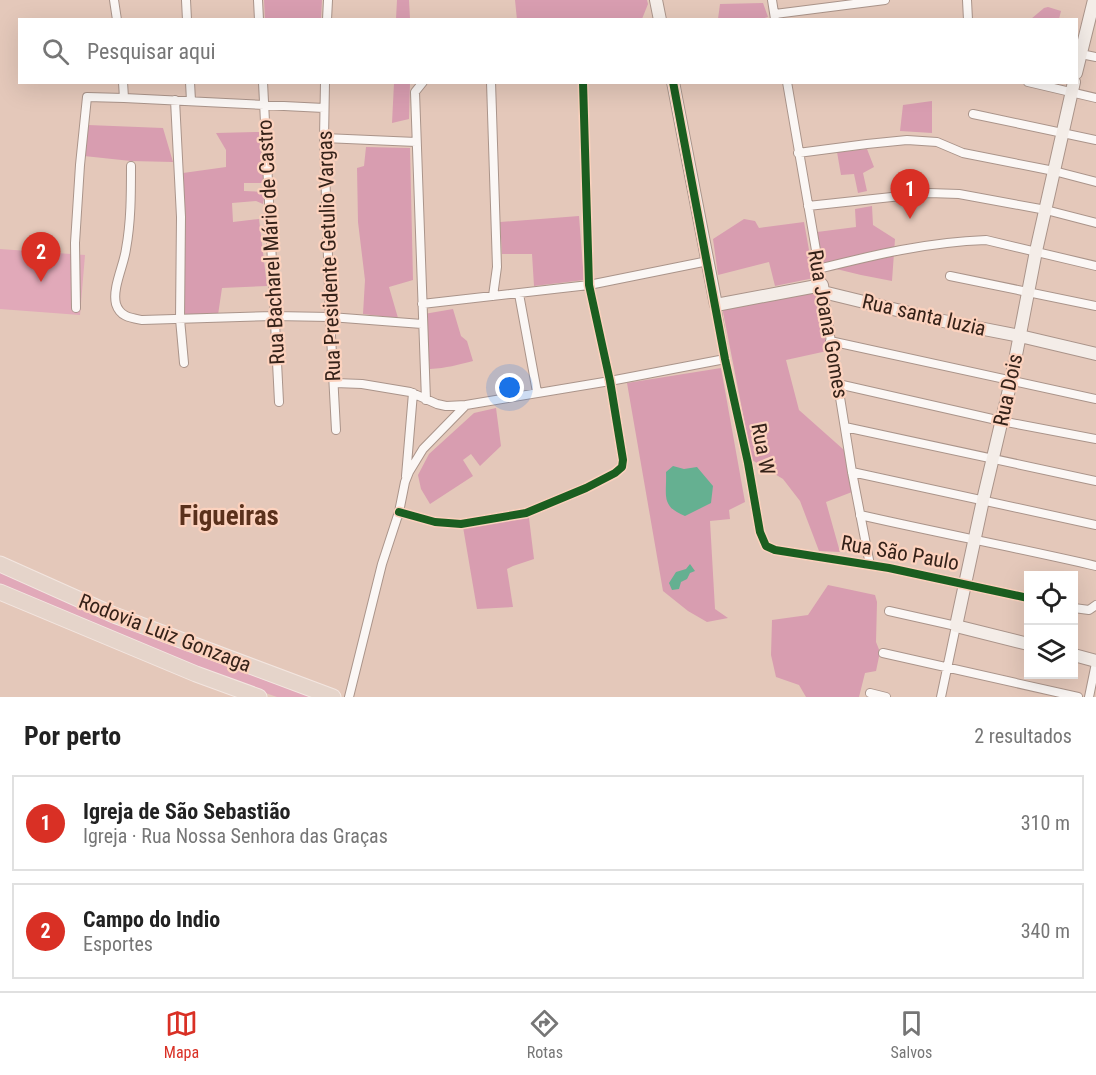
<!DOCTYPE html>
<html lang="pt">
<meta charset="utf-8">
<style>
body{margin:0;font-family:"Roboto Condensed",sans-serif;background:#f6f6f6;color:#222}
.controls{position:absolute;right:18px;bottom:18px;display:grid;overflow:hidden;border-radius:0px;box-shadow:0 6px 24px #0002}
.controls button{width:54px;height:54px;display:grid;place-items:center;padding:0;border:0;border-bottom:2px solid #e0e0e0;background:#fff;color:#222;font:30px sans-serif}
.you{position:absolute;left:510px;top:388px;width:21px;height:21px;margin:-15px;border:4px solid #fff;border-radius:50%;background:#1a73e8;box-shadow:0 0 0 9px #1a73e833}
.badge{display:grid;place-items:center;width:39px;height:39px;border-radius:50%;background:#d93025;color:#fff;font-size:20px;font-weight:700}
.pin{position:absolute;translate:-50% -50px;filter:drop-shadow(0 2px 3px #0008)}
.pin::after{content:'';position:absolute;top:32px;width:21px;height:18px;background:inherit;clip-path:polygon(0 0,100% 0,50% 100%)}
.list{margin:0;padding:0;list-style:none}
h2{display:flex;justify-content:space-between;align-items:center;height:78px;margin:0;padding:0 24px;font-size:26px}
h2 small{font-size:20px;font-weight:400;color:#767676}
.list li{display:grid;grid-template-columns:39px 1fr auto;gap:18px;align-items:center;box-sizing:border-box;height:96px;margin:0 12px 12px;padding:0 12px;border:2px solid #e0e0e0;border-radius:0px}
.list b{display:block;font-size:22px;white-space:nowrap}
.list p{margin:0;font-size:20px;white-space:nowrap;color:#767676}
.list em{font-size:20px;font-style:normal;color:#767676}
.icon{flex:none;width:33px;height:33px;fill:none;stroke:currentColor;stroke-width:2;stroke-linecap:round;stroke-linejoin:round}
.map{position:relative;flex:none;width:1096px;height:697px;overflow:hidden}
.search{position:absolute;background:#fff;box-shadow:0 6px 24px #0002;left:18px;right:18px;top:18px;height:66px;display:flex;align-items:center;gap:15px;box-sizing:border-box;padding:0 21px;border-radius:0px;color:#767676;font-size:22px}
.sheet{height:294px;background:#fff}
nav{display:flex;justify-content:space-around;align-items:center;box-sizing:border-box;height:84px;border-top:2px solid #e0e0e0;background:#fff;font-size:16px;color:#767676}
nav a{display:grid;justify-items:center;gap:3px}
nav .on{color:#d93025}
.map>svg:first-child{display:block}
</style>
<div class="map">
<svg width="1096" height="697" viewBox="0 0 1096 697">
<rect width="100%" height="100%" fill="#e4c8ba"/>
<path fill="#e1a9b9" d="M 0,249 L 85,255 L 80,315 L 0,309 Z
M 0,572 L 145,635 L 315,697 L 277,697 L 207,673 L 0,584 Z"/>
<path fill="#d89db0" d="M 264,0 L 322,0 L 321,19 L 265,19 Z
M 397,0 L 409,0 L 410,19 L 396,19 Z
M 515,0 L 647,0 L 648,4 L 642,19 L 517,20 Z
M 763,3 L 768,17 L 758,20 L 718,19 L 720,4 Z
M 1048,7 L 1061,11 L 1059,19 L 1031,19 L 1044,8 Z
M 394,83 L 410,83 L 409,119 L 392,123 Z
M 932,101 L 932,133 L 900,131 L 903,105 Z
M 88,125 L 163,128 L 173,162 L 131,161 L 84,156 Z
M 259,132 L 265,183 L 244,183 L 244,191 L 265,192 L 263,204 L 256,201 L 232,203 L 233,222 L 259,219 L 267,286 L 222,288 L 218,315 L 184,314 L 183,173 L 226,167 L 226,150 L 216,133 Z
M 366,147 L 410,148 L 413,280 L 389,287 L 398,318 L 363,314 L 365,280 L 358,222 L 357,168 L 364,166 Z
M 867,149 L 874,167 L 863,173 L 867,191 L 858,193 L 854,174 L 841,175 L 837,152 Z
M 872,206 L 873,225 L 895,239 L 892,281 L 861,275 L 820,265 L 817,232 L 856,227 L 855,209 Z
M 579,216 L 584,280 L 534,286 L 532,254 L 502,254 L 500,222 Z
M 744,219 L 755,221 L 759,228 L 804,222 L 814,278 L 775,286 L 769,262 L 718,275 L 713,239 Z
M 818,290 L 827,351 L 786,360 L 799,410 L 844,450 L 852,492 L 826,502 L 840,552 L 819,551 L 800,501 L 783,479 L 752,460 L 722,307 Z
M 453,309 L 461,336 L 467,341 L 473,361 C 457,365 447,368 430,369 L 424,314 Z
M 721,368 L 745,502 L 729,510 L 730,519 L 710,521 L 715,609 L 728,618 L 707,622 L 688,611 L 663,591 L 627,383 Z
M 496,408 L 501,446 L 480,466 L 471,454 L 463,460 L 473,476 L 430,504 L 421,489 L 418,475 L 429,454 L 474,413 Z
M 529,518 L 534,559 L 513,566 L 507,569 L 513,607 L 477,609 L 463,527 Z
M 828,585 L 875,595 L 877,602 L 876,642 L 880,652 L 876,671 L 865,673 L 859,697 L 806,697 L 799,685 L 776,677 L 771,655 L 772,620 L 808,615 Z"/>
<path fill="#65b091" d="M 673,466 L 684,469 L 697,467 L 713,486 L 711,503 L 685,516 C 660,506 667,495 666,472 Z
M 690,564 L 695,571 L 690,573 L 687,579 L 681,582 L 679,589 L 672,590 L 669,583 L 676,572 L 686,569 Z"/>
<g fill="none" stroke-linecap="round" stroke-linejoin="round">
<g stroke="#aa948a" stroke-width="10">
<path id="street" d="M 114,0 L 117,20
M 186,0 L 187,20
M 258,0 L 259,20
M 772,0 L 775,19
M 967,0 L 968,20
M 775,14 L 885,0
M 327,20 L 328,0
M 1081,54 L 1096,57
M 123,82 L 124,98
M 190,82 L 191,101
M 263,82 L 279,402
M 325,82 L 324,138 L 330,317 L 336,430
M 423,82 L 415,92 L 426,400
M 491,82 L 497,267 L 493,296
M 787,82 L 822,285
M 1028,82 L 1096,98
M 175,100 L 181,217 L 180,319 L 184,363
M 973,114 L 1096,140
M 324,138 L 416,142
M 798,153 L 867,144 L 907,140 L 937,142 L 963,153 L 1054,171 L 1096,182
M 131,166 C 131,194 131,222 126,249 C 124,265 112,288 116,304 C 120,317 131,318 142,320 L 274,316 L 330,317 L 422,324
M 808,206 L 929,193 L 959,194 L 1046,210 L 1096,223
M 818,269 C 874,255 928,242 986,240 L 1096,266
M 950,276 L 1096,306
M 823,292 L 852,472 L 870,565
M 519,294 L 537,392
M 422,304 L 589,285 L 708,261
M 716,305 L 725,359 L 748,463 L 760,532 L 766,546 L 775,550 L 889,568 L 1028,598
M 76,308 L 75,243 L 80,165 L 87,97 L 124,98 L 324,108
M 830,341 L 1096,399
M 335,383 L 362,384 L 410,392 L 437,404 L 446,406 L 466,405
M 838,384 L 1001,421 L 1096,439
M 845,427 L 1096,481
M 852,472 L 1096,525
M 406,476 L 413,393
M 399,512 L 435,522 L 461,524 L 526,513 L 586,488 L 615,473 L 622,467 L 623,460 L 610,381 L 589,285 L 583,82
M 860,515 C 939,533 1018,548 1096,566
M 1074,608 L 1089,610 L 1096,605
M 889,611 L 956,626 L 941,697
M 883,653 L 1078,697
M 870,693 L 886,697
M 349,697 L 382,564 L 399,512 L 405,482 L 409,472 L 423,449 L 466,405 L 610,381 L 725,359
M 1089,697 L 1096,663"/>
</g>
<g stroke="#aa948a" stroke-width="14">
<path id="secondary" d="M 656,0 L 660,20
M 1076,73 L 1094,0
M 673,82 L 716,305 L 822,285 L 823,292 L 938,320 L 1020,336 L 1096,354
M 1028,644 L 956,626 L 983,500 L 1011,381 L 1036,251 L 1074,82
M 1074,655 L 1096,661"/>
</g>
<g stroke="#f3e6e0" stroke-width="17">
<path id="highway" d="M 0,564 L 114,615 L 333,697
M 0,592 L 196,674 L 259,697"/>
</g>
<use href="#street" stroke="#fbf7f5" stroke-width="8"/>
<use href="#secondary" stroke="#f4ede8" stroke-width="12"/>
<use href="#highway" stroke="#e5d4ca" stroke-width="15"/>
<g stroke="#fcd2be" stroke-width="11">
<path id="cycleway" d="M 673,82 L 725,359 L 748,463 L 760,532 L 766,546 L 775,550 L 889,568 L 1028,598
M 399,512 L 435,522 L 461,524 L 526,513 L 586,488 L 615,473 L 622,467 L 623,460 L 610,381 L 589,285 L 583,82"/>
</g>
<use href="#cycleway" stroke="#1b5e20" stroke-width="8"/>
</g>
<g text-anchor="middle" dominant-baseline="central" stroke-width="4.5" stroke-linejoin="round" paint-order="stroke">
<g font-size="21" fill="#352219" stroke="#fcd2be">
<text transform="translate(271 242) rotate(-93)">Rua Bacharel Mário de Castro</text>
<text transform="translate(329 256) rotate(-92)">Rua Presidente Getulio Vargas</text>
<text transform="translate(924 315) rotate(13)">Rua santa luzia</text>
<text transform="translate(828 324) rotate(80)">Rua Joana Gomes</text>
<text transform="translate(1008 390) rotate(-78)">Rua Dois</text>
<text transform="translate(763 449) rotate(79)">Rua W</text>
<text transform="translate(900 553) rotate(10)">Rua São Paulo</text>
<text transform="translate(165 633) rotate(21)">Rodovia Luiz Gonzaga</text>
</g>
<g font-size="27" font-weight="bold" fill="#5a311c" stroke="#fcd2be">
<text x="229" y="516">Figueiras</text>
</g>
</g>
</svg>
<div class="controls">
<button><svg class="icon" aria-label="locate" viewBox="0 0 24 24"><circle cx="12" cy="12" r="6"/><path d="M12 2v4M12 18v4M2 12h4M18 12h4"/></svg></button>
<button><svg class="icon" aria-label="layers" viewBox="0 0 24 24"><path d="M12 4l9 5-9 5-9-5zM3 14l9 5 9-5"/></svg></button>
</div>
<div class="you"></div>
<div class="pin badge" style="left:910px;top:219px">1</div>
<div class="pin badge" style="left:41px;top:282px">2</div>
<div class="search"><svg class="icon" aria-label="search" viewBox="0 0 24 24"><circle cx="10" cy="10" r="6"/><path d="M15 15l6 6"/></svg>Pesquisar aqui</div>
</div>
<section class="sheet">
<h2>Por perto<small>2 resultados</small></h2>
<ul class="list">
<li><span class="badge">1</span><div><b>Igreja de São Sebastião</b><p>Igreja · Rua Nossa Senhora das Graças</p></div><em>310 m</em></li>
<li><span class="badge">2</span><div><b>Campo do Indio</b><p>Esportes</p></div><em>340 m</em></li>
</ul>
</section>
<nav>
<a class="on"><svg class="icon" aria-label="map" viewBox="0 0 24 24"><path d="M3 6l6-2 6 2 6-2v14l-6 2-6-2-6 2zM9 4v14M15 6v14"/></svg>Mapa</a>
<a><svg class="icon" aria-label="directions" viewBox="0 0 24 24"><path d="M12 3l9 9-9 9-9-9zM9 14v-3h6M13 9l2 2-2 2"/></svg>Rotas</a>
<a><svg class="icon" aria-label="saved" viewBox="0 0 24 24"><path d="M7 4h10v16l-5-4-5 4z"/></svg>Salvos</a>
</nav>
